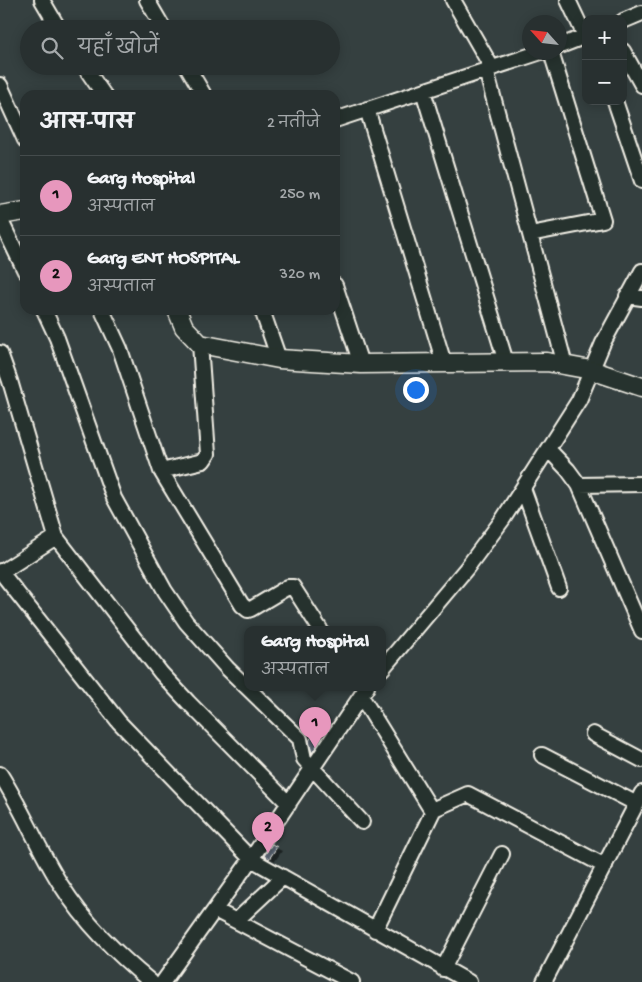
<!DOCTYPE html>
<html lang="hi">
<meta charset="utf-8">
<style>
body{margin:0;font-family:"Gochi Hand","Playpen Sans Deva",sans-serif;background:#303838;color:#f1f3f6}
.controls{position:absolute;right:15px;top:15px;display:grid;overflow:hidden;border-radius:10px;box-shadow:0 2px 12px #0003}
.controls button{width:45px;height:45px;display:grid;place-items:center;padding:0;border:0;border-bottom:1px solid #444b4c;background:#283030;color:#f1f3f6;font:25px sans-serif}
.compass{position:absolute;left:522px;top:15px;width:45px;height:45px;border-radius:50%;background:#283030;box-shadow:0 2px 12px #0003;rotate:297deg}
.you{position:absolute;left:415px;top:389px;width:18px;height:18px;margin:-12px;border:4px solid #fff;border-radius:50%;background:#1a73e8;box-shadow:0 0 0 8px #1a73e833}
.badge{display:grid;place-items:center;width:32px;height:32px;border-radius:50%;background:#e797bd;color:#111;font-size:16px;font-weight:700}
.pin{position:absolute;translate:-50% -41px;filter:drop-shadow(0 1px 2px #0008)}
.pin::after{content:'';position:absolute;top:26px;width:18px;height:15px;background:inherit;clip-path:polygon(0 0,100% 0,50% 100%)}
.popup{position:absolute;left:244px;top:626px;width:142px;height:65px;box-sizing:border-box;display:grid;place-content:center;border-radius:10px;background:#283030;filter:drop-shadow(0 1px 4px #0005);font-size:16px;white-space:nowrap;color:#a5a9ab}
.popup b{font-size:19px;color:#f1f3f6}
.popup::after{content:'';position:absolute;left:50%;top:100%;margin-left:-10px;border:10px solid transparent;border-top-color:#283030}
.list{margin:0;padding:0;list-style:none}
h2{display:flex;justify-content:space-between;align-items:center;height:65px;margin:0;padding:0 20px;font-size:21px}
h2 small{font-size:16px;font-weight:400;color:#a5a9ab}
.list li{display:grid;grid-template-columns:32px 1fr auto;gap:15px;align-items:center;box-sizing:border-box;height:80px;padding:0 20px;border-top:1px solid #444b4c}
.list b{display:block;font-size:19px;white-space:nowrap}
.list p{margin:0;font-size:16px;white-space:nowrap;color:#a5a9ab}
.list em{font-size:16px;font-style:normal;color:#a5a9ab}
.icon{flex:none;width:28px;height:28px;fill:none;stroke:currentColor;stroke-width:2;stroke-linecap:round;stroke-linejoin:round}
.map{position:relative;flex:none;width:642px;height:982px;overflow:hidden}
.search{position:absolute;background:#283030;box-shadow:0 2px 12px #0003;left:20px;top:20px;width:320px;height:55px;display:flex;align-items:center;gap:12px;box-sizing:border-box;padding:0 18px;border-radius:28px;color:#a5a9ab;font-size:19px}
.panel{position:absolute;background:#283030;box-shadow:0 2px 12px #0003;left:20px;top:90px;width:320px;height:225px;border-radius:15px}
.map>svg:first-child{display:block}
</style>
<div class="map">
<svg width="642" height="982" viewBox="0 0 642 982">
<rect width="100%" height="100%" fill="#354040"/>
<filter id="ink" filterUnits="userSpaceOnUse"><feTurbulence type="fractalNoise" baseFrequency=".02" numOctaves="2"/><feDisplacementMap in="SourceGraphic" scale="10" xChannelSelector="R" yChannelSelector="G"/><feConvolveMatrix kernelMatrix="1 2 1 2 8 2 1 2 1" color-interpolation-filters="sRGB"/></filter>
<g filter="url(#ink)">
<path fill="#0007" d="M 314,735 L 326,742 L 318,755 L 313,752 L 311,741 Z
M 272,846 L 282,851 L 275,861 L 265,856 Z"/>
<path fill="#57606d" stroke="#f4f1e8" d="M 314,733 L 322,738 L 312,753 L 309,741 Z
M 272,844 L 277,847 L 269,859 L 264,856 Z"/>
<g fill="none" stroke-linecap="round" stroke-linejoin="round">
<g stroke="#f4f1e8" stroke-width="18">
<path id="minor" d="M 42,0 L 59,29
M 147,0 L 164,29
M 453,0 L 492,68
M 568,0 L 585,36
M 623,21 L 642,13
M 560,46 L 586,36
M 623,51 L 642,85
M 84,66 L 104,95
M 187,66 L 204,95
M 486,70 L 565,365
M 0,85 L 25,140
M 423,91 L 506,362
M 615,101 L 642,181
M 367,109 L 444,363
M 335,120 L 541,52
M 0,219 L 25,271
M 530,234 L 603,220 L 551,52
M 335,285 L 361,364
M 627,296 L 642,298
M 44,310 L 57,338 L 114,498 L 165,591 L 186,622 L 227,668 L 300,739 L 304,759 L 362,822
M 102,310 L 120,349 L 161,471 L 242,605 L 248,610 L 251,609 L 288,587 L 293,587 L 320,629
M 262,310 L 279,359
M 0,353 L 10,381 L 56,537 L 161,673 L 188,702 L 289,804
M 548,449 L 568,470 L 579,485 L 642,631
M 161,471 L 203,461 L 208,454 L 200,344
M 579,485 L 642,484
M 523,488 L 559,588
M 0,571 L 119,722 L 251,859 L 469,982
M 0,573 L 56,537
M 382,669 L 466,569 L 503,519 L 579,400 L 603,343 L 642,271
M 361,696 L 432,811
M 593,734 L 642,760
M 542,755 L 637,804
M 0,774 C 23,810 38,849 61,885 C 85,923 116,953 151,982
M 215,910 L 352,982
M 236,921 L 283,877
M 375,930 L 434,809 L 468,794 L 605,866
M 443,969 L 502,854
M 163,982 L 251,859 L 367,687
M 544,982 L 642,793"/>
</g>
<g stroke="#f4f1e8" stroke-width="21">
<path id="major" d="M 0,215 L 25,211
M 177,310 L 184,327 L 200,344 L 279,359 L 361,364 L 547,362 L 591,370 L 642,387"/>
</g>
<use href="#minor" stroke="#26332d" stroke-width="14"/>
<use href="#major" stroke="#26332d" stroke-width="18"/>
</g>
</g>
</svg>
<div class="controls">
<button>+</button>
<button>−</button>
</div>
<svg class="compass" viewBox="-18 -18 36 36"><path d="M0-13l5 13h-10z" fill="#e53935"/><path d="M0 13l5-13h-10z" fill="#a5a9ab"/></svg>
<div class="you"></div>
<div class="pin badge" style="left:315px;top:748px">1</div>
<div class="popup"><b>Garg Hospital</b>अस्पताल</div>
<div class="pin badge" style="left:268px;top:853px">2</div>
<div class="search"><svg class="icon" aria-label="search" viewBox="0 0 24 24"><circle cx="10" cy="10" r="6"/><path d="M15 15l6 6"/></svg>यहाँ खोजें</div>
<section class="panel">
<h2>आस-पास<small>2 नतीजे</small></h2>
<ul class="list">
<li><span class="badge">1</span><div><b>Garg Hospital</b><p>अस्पताल</p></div><em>250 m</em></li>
<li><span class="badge">2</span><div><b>Garg ENT HOSPITAL</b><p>अस्पताल</p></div><em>320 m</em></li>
</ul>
</section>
</div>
